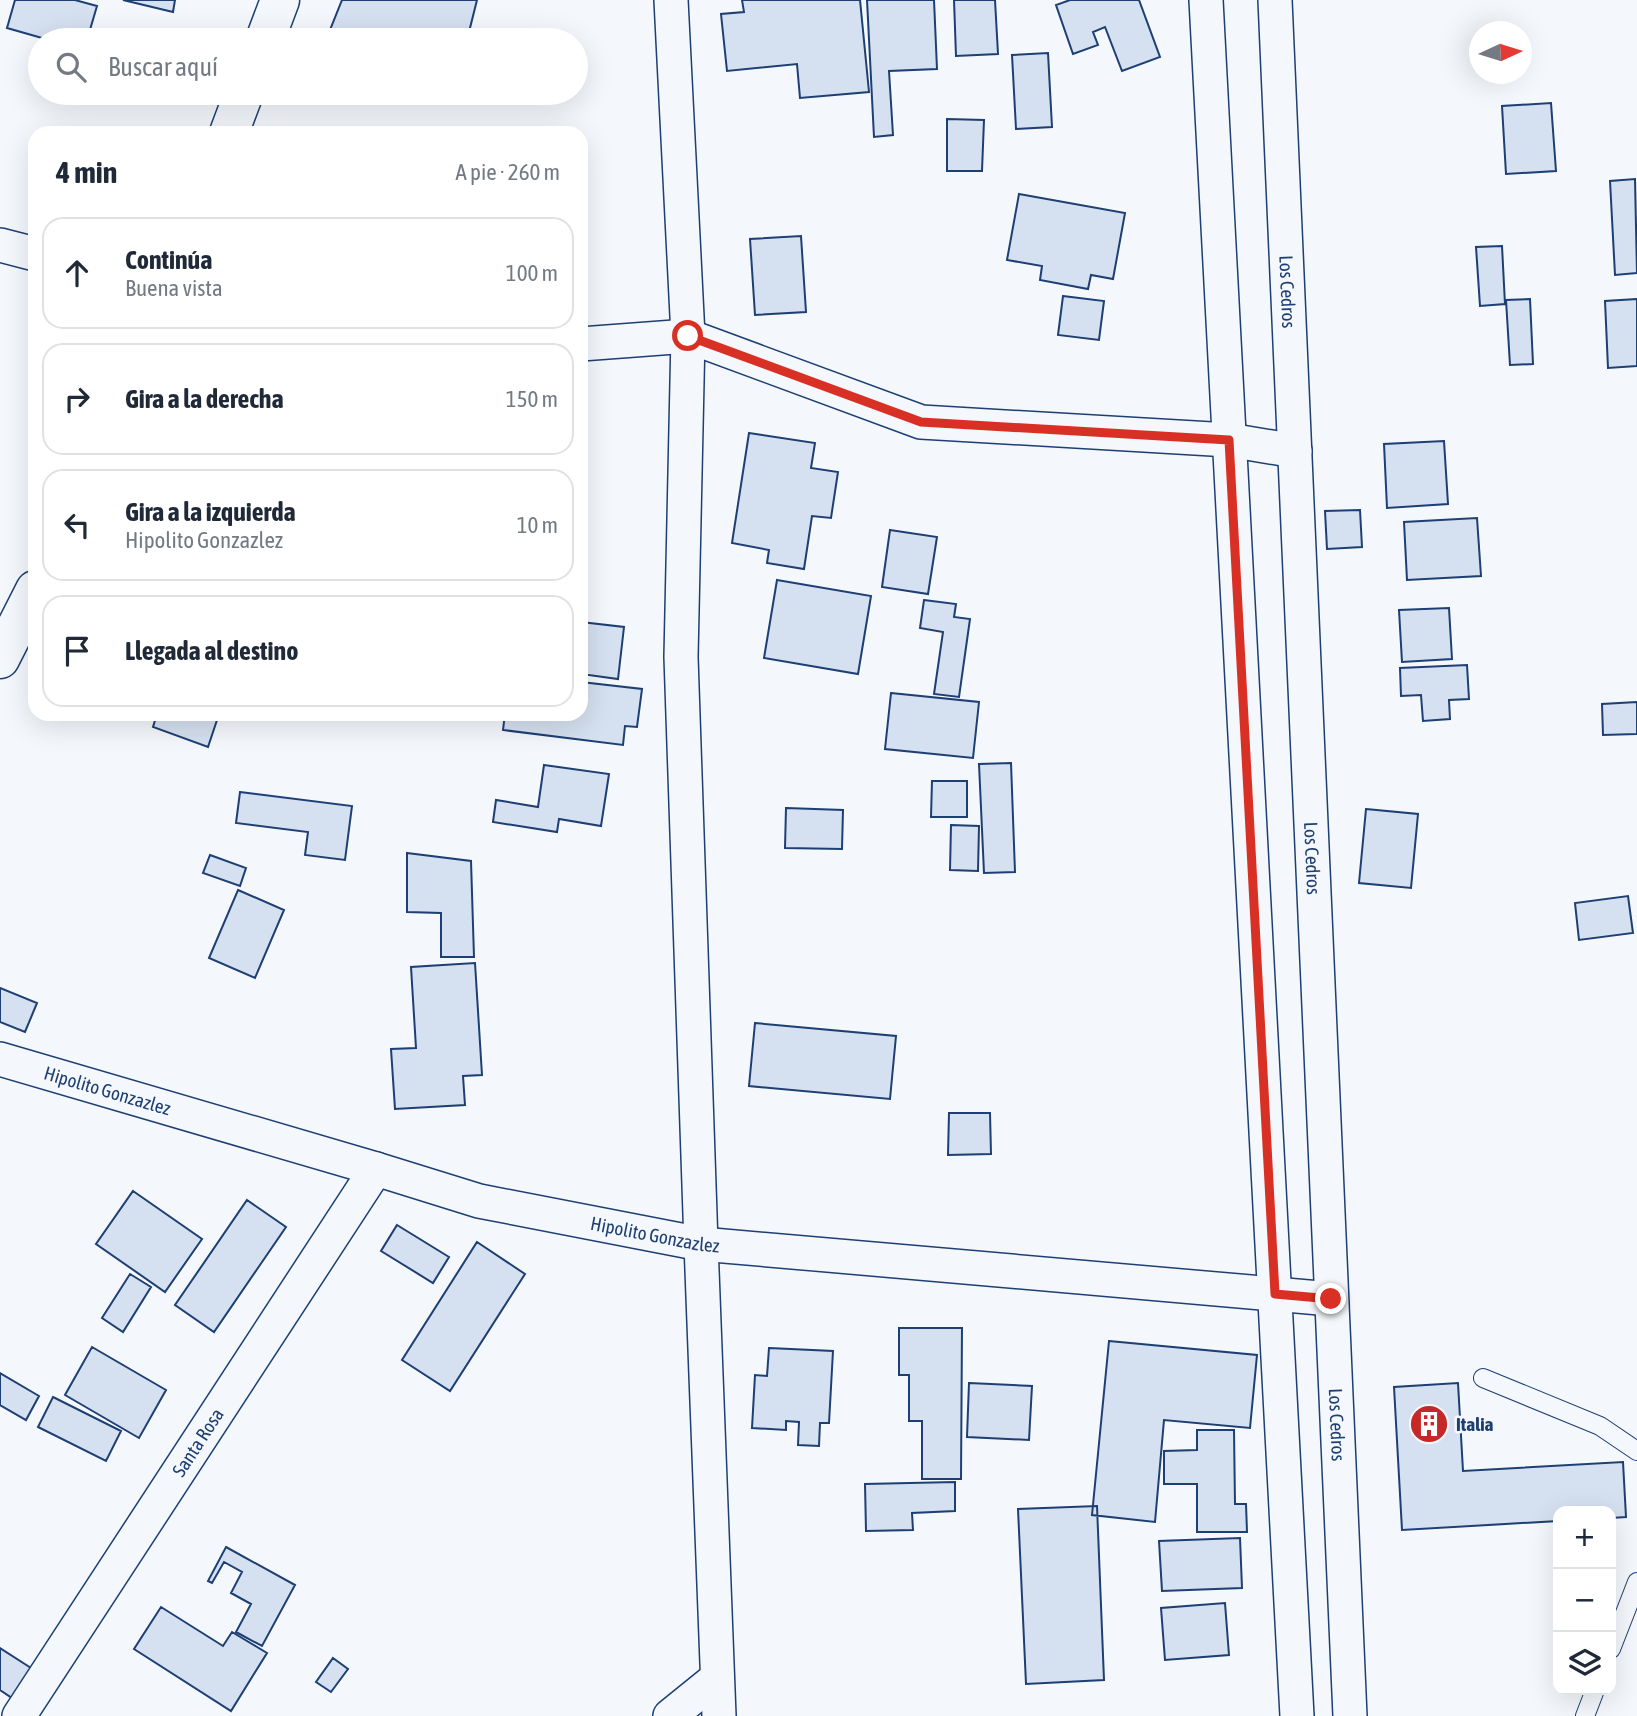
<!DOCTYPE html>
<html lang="es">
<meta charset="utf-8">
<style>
body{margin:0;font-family:"Asap Condensed",sans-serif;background:#f2f2f3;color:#1f2937}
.controls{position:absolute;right:21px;bottom:21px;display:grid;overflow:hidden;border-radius:14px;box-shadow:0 7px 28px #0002}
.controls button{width:63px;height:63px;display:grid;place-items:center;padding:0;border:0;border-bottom:2px solid #e0e1e3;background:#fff;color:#1f2937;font:35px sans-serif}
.compass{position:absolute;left:1469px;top:21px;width:63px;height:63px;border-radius:50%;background:#fff;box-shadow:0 7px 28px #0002;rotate:86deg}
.stop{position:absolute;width:21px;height:21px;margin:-16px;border:5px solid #d93025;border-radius:50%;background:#fff}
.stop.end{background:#d93025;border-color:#fff;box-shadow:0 2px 7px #0008}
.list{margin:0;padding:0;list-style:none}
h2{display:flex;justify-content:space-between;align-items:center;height:91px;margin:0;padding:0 28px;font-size:30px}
h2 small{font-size:23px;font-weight:400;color:#747a83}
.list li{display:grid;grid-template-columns:46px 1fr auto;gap:21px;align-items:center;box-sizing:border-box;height:112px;margin:0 14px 14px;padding:0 14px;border:2px solid #e0e1e3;border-radius:21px}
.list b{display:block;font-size:26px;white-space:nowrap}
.list p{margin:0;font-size:23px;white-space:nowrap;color:#747a83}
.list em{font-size:23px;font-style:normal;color:#747a83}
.icon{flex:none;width:38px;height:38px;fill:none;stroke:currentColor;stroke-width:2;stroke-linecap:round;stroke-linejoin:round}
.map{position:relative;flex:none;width:1637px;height:1716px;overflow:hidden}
.search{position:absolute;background:#fff;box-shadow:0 7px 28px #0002;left:28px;top:28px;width:560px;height:77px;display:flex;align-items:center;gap:18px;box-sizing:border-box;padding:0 24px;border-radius:38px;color:#747a83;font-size:26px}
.panel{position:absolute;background:#fff;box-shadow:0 7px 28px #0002;left:28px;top:126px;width:560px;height:595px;border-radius:21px}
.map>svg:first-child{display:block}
</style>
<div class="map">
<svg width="1637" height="1716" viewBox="0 0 1637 1716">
<rect width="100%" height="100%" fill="#f4f7fb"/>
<path fill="#d5e0f0" stroke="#1d3f73" stroke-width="2" d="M 15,0 L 75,0 L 97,6 L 87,40 L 49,40 L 7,28 Z
M 123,0 L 175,0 L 173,12 Z
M 342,0 L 477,0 L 467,40 L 326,40 Z
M 742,0 L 860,0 L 869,92 L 800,98 L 797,64 L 727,71 L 721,14 L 744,12 Z
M 867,0 L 934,0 L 937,69 L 889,71 L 893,135 L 874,137 Z
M 954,0 L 995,0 L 998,54 L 956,56 Z
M 1070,0 L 1139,0 L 1160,57 L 1122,71 L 1105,27 L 1093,32 L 1098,45 L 1073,54 L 1056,5 Z
M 1048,53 L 1052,127 L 1016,129 L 1012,55 Z
M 305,93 L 453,93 L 450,104 L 303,98 Z
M 1551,103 L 1556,171 L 1506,174 L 1502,106 Z
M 947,119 L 984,120 L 982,171 L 947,171 Z
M 1635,179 L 1637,273 L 1615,275 L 1610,181 Z
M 1019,194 L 1125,213 L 1113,279 L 1091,275 L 1088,289 L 1040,280 L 1042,266 L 1007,260 Z
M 801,236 L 806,312 L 755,315 L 750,239 Z
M 1502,246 L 1505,304 L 1480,306 L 1476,247 Z
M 1063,296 L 1104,301 L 1099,340 L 1058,335 Z
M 1530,299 L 1533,364 L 1510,365 L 1506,300 Z
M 1637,299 L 1637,366 L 1608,368 L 1605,301 Z
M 749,433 L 815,443 L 811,468 L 838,472 L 831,518 L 812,516 L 804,569 L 767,563 L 769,550 L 732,543 Z
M 1444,441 L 1448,504 L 1387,508 L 1384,444 Z
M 1360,510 L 1362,547 L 1327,549 L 1325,511 Z
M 1477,518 L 1481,576 L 1407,580 L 1404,522 Z
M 890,530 L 937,537 L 928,594 L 882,587 Z
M 777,580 L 871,596 L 858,674 L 764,658 Z
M 924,600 L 956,604 L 954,617 L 970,619 L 959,697 L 934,694 L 943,632 L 920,628 Z
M 1449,608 L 1452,659 L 1402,662 L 1399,610 Z
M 581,622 L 624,627 L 618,679 L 581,674 Z
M 1467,665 L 1469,699 L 1449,700 L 1450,719 L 1423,721 L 1421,695 L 1401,696 L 1400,668 Z
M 581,682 L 642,689 L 637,727 L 625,726 L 623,745 L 503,730 L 505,714 L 581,714 Z
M 891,693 L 979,702 L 973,758 L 885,749 Z
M 1637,702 L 1637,734 L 1603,735 L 1602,704 Z
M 157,714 L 219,714 L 208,747 L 153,727 Z
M 1011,763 L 1015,872 L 984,873 L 979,764 Z
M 544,765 L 609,774 L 601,826 L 559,819 L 557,832 L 493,822 L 496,800 L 538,807 Z
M 932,781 L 967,781 L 967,817 L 931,817 Z
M 240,792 L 352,806 L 345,860 L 305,855 L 308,832 L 236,823 Z
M 786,808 L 843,810 L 842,849 L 785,848 Z
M 1366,809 L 1418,814 L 1411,888 L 1359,883 Z
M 951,825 L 979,826 L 978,871 L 950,870 Z
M 407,853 L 471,861 L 474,957 L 441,957 L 441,913 L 407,912 Z
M 210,855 L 246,868 L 240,886 L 203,873 Z
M 238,890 L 284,910 L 255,978 L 209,958 Z
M 1628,896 L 1633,933 L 1579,940 L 1575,903 Z
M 475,963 L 482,1075 L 463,1076 L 465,1105 L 395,1109 L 391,1049 L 416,1048 L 411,967 Z
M 0,988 L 37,1003 L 25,1032 L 0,1022 Z
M 755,1023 L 896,1036 L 890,1099 L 749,1086 Z
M 949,1113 L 990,1113 L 991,1154 L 948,1155 Z
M 133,1191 L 202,1239 L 165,1292 L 96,1244 Z
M 247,1200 L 286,1227 L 214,1332 L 175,1305 Z
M 397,1225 L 449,1257 L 433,1283 L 381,1251 Z
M 477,1242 L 525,1274 L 450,1391 L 402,1360 Z
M 130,1274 L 151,1287 L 123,1332 L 102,1318 Z
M 899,1328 L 962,1328 L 961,1479 L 922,1479 L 922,1421 L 909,1421 L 909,1375 L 899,1375 Z
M 1109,1341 L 1257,1355 L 1250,1428 L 1164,1420 L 1155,1522 L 1092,1515 Z
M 92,1347 L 166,1390 L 139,1438 L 65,1395 Z
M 769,1348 L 833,1351 L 829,1423 L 820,1423 L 819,1446 L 798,1445 L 799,1422 L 786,1421 L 786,1430 L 752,1428 L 755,1375 L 767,1376 Z
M 0,1373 L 39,1396 L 26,1420 L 0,1405 Z
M 969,1383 L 1032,1386 L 1029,1440 L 967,1437 Z
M 1458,1383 L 1463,1471 L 1623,1462 L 1626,1517 L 1611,1518 L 1611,1511 L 1558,1511 L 1558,1521 L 1402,1530 L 1394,1387 Z
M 53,1397 L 121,1431 L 106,1461 L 38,1427 Z
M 1197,1430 L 1234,1430 L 1235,1504 L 1246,1504 L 1247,1532 L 1197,1532 L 1197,1484 L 1164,1484 L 1164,1451 L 1197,1450 Z
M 955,1482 L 955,1511 L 912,1513 L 913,1530 L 866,1531 L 865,1484 Z
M 1097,1506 L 1104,1680 L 1026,1684 L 1018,1509 Z
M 1240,1538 L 1242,1588 L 1162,1591 L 1159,1541 Z
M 226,1547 L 295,1585 L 262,1646 L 236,1632 L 251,1604 L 231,1593 L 242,1572 L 224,1562 L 212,1583 L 208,1581 Z
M 1225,1603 L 1229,1655 L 1165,1660 L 1161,1608 Z
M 161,1607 L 223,1646 L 232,1632 L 267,1653 L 231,1711 L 134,1649 Z
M 0,1648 L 31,1668 L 12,1698 L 0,1690 Z
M 333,1658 L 348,1669 L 331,1692 L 316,1682 Z"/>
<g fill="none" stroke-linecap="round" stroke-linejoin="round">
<g stroke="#1d3f73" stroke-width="20">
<path id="lane" d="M 1483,1378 L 1600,1426 L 1637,1451
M 1611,1649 L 1637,1582
M 1585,1716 L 1595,1690"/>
</g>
<g stroke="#1d3f73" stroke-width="36">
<g id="street">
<path d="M 671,0 L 688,336 L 681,657 L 701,1244 L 719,1716"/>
<path d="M 1206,0 L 1297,1716"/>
<path id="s1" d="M 1275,0 L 1350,1716"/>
<path d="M 0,245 L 35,254"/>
<path d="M 581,344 L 688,336 L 921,422 L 1229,440 L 1295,451"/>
<path id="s2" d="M 0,1059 L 376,1169 L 479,1201 L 701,1244 L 1331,1299"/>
<path id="s3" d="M 19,1716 L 376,1169"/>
<path d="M 670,1716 L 717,1678"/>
</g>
</g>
<g stroke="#1d3f73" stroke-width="41">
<path id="secondary" d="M 265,40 L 280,0
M 229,133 L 244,93
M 0,659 L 35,590"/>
</g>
<use href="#lane" stroke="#f4f7fb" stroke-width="18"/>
<use href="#street" stroke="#f4f7fb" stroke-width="33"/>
<use href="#secondary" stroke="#f4f7fb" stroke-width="38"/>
</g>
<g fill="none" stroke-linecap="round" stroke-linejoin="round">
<path stroke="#d93025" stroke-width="9" d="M 688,336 L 921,422 L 1229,440 L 1275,1294 L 1331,1299"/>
</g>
<defs>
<g id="building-disc" transform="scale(2.0125)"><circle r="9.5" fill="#c62828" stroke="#f4f7fb"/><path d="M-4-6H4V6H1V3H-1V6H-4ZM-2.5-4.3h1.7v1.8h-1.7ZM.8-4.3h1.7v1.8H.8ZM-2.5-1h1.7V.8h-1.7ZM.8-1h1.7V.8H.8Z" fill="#fff"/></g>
</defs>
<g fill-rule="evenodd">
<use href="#building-disc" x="1429" y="1424"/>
</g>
<g text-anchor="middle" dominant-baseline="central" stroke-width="5" stroke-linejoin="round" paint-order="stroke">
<g font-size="19" fill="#1d3f73" stroke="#f4f7fb">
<text stroke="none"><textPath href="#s1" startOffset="292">Los Cedros</textPath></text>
<text stroke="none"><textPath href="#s1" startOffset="859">Los Cedros</textPath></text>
<text stroke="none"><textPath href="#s2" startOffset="112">Hipolito Gonzazlez</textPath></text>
<text stroke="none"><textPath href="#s2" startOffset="679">Hipolito Gonzazlez</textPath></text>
<text stroke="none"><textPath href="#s1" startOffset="1426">Los Cedros</textPath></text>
<text stroke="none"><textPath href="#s3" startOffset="327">Santa Rosa</textPath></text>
</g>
<g font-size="19" font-weight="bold" fill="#1d3f73" stroke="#f4f7fb" text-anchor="start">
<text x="1456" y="1424">Italia</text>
</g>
</g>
</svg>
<div class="controls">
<button>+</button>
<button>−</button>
<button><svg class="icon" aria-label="layers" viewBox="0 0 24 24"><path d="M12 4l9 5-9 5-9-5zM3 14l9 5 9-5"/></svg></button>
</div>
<svg class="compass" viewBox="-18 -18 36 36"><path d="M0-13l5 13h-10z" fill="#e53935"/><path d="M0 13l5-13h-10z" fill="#747a83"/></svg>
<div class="stop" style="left:688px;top:336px"></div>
<div class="stop end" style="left:1331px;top:1299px"></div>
<div class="search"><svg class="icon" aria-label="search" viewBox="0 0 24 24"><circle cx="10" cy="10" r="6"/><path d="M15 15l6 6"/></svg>Buscar aquí</div>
<section class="panel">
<h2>4 min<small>A pie · 260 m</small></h2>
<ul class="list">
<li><svg class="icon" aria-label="ahead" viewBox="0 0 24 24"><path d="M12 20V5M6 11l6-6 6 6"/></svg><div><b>Continúa</b><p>Buena vista</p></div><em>100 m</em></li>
<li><svg class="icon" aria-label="right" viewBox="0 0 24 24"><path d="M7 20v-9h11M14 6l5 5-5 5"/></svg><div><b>Gira a la derecha</b></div><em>150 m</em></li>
<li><svg class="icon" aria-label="left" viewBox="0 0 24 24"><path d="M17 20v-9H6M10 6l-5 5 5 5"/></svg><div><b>Gira a la izquierda</b><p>Hipolito Gonzazlez</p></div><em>10 m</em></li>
<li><svg class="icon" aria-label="arrive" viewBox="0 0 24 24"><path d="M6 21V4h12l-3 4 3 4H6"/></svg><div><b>Llegada al destino</b></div></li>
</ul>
</section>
</div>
